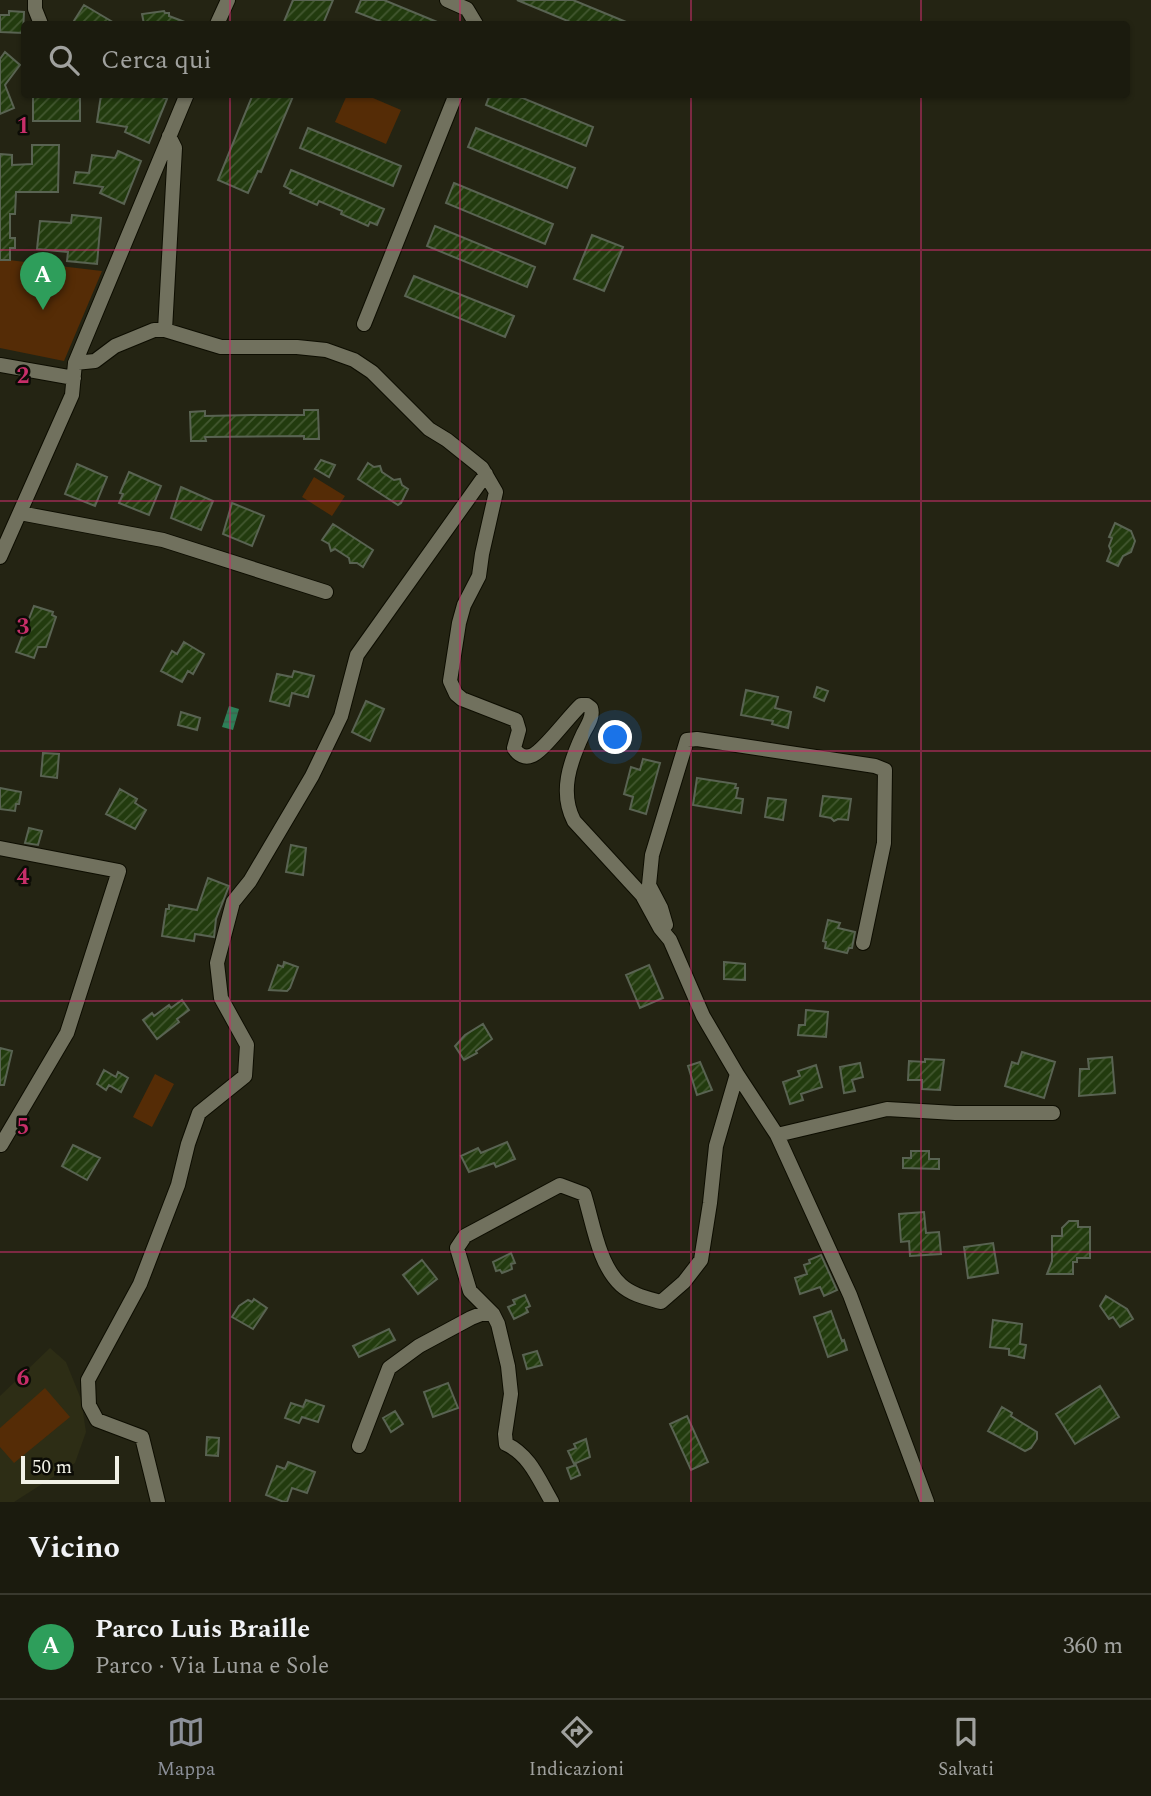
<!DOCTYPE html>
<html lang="it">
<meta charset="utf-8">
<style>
body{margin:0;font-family:Spectral,serif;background:#28281c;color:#f1f3f6}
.scale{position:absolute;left:21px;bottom:18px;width:98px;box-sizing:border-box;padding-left:7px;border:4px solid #f1f1e6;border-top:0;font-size:19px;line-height:24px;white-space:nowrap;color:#f1f1e6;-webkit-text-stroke:5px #0c0c06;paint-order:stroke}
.you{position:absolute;left:616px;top:738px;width:24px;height:24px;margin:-18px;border:5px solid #fff;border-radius:50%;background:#1a73e8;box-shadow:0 0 0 10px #1a73e833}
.badge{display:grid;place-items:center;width:46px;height:46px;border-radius:50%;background:#8c9099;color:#fff;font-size:23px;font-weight:700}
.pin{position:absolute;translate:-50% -58px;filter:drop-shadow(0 2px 4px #0008)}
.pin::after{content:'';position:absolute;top:37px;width:24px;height:21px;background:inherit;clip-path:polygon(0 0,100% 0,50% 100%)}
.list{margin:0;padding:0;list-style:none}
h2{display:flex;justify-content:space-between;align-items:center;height:91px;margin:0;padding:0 28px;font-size:30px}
h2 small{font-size:23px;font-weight:400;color:#a0a19e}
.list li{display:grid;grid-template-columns:46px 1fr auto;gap:21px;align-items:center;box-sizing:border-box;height:105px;padding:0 28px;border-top:2px solid #39392e}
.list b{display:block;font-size:26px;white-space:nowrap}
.list p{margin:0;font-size:23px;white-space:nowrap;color:#a0a19e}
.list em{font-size:23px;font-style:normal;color:#a0a19e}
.icon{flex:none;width:38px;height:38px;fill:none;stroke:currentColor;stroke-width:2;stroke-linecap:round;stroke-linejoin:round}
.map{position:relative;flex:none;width:1151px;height:1502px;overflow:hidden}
.search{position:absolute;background:#1b1b0e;box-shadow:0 2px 5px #0004;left:21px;right:21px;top:21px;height:77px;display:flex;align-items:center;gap:18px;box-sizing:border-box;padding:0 24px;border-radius:7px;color:#a0a19e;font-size:26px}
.sheet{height:196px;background:#1b1b0e}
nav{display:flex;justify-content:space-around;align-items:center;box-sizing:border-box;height:98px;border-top:2px solid #39392e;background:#1b1b0e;font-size:19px;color:#a0a19e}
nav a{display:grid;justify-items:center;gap:4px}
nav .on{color:#8c9099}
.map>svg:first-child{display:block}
</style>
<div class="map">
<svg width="1151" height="1502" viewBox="0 0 1151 1502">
<defs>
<pattern id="water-rules" width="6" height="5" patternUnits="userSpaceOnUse" patternTransform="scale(1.75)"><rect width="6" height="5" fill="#2c8058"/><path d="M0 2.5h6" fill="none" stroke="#3a644e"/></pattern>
<pattern id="building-hatch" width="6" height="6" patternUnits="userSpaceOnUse" patternTransform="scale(1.75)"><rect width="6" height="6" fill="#223b0e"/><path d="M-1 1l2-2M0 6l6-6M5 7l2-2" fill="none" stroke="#435831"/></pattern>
</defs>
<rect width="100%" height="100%" fill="#242413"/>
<path fill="#2d2d15" d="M 50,1348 L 66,1362 L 81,1399 L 86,1432 L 75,1463 L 14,1502 L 0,1502 L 0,1396 Z"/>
<path fill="#552c06" d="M 347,95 L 366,95 L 401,110 L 386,144 L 335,122 Z
M 0,259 L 102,271 L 64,361 L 0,348 Z
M 314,477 L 345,496 L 332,516 L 302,497 Z
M 155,1074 L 174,1084 L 152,1127 L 133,1117 Z
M 45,1388 L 70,1417 L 14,1463 L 0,1447 L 0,1428 Z"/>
<path fill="url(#water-rules)" d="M 229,706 L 239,709 L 233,730 L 222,727 Z"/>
<path fill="url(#building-hatch)" stroke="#596352" stroke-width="2" d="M 293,0 L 333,0 L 323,24 L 283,24 Z
M 361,0 L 384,0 L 442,24 L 387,24 L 356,12 Z
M 517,0 L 573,0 L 631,24 L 575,24 Z
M 84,5 L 116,24 L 72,24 Z
M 9,11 L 24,12 L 23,33 L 0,32 L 0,15 L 9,15 Z
M 164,11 L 165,13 L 169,13 L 169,16 L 190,24 L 144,24 L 142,14 Z
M 5,52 L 20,65 L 5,85 L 14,108 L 0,114 L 0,59 Z
M 33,94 L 80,95 L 80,121 L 33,121 Z
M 112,94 L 139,97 L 140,94 L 156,94 L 167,99 L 149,143 L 125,132 L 127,127 L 97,122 L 101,95 L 111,97 Z
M 253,94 L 294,94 L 261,172 L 258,171 L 248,193 L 218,180 Z
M 490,94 L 513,94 L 593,127 L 586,146 L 486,105 Z
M 308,128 L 401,166 L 393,186 L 300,148 Z
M 476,128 L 575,168 L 567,188 L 468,147 Z
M 32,145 L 59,145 L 58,192 L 16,192 L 15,214 L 10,214 L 10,238 L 15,238 L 15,248 L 10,248 L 10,260 L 0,260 L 0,154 L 12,155 L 12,165 L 32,164 Z
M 118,151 L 141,161 L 124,204 L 100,193 L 103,187 L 74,183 L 76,172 L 89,173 L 92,155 L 115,158 Z
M 291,170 L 384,209 L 377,225 L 370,222 L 368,226 L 341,214 L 342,211 L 319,201 L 317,205 L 290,193 L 291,190 L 284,186 Z
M 454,183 L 553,224 L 545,244 L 446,203 Z
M 72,215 L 101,218 L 97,264 L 67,261 L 68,252 L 37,249 L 40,221 L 71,223 Z
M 435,226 L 535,267 L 527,287 L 427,246 Z
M 592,235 L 623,247 L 604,291 L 574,279 Z
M 414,276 L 514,316 L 505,337 L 405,296 Z
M 304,410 L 318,410 L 319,439 L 304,439 L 304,436 L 205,437 L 206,441 L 191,441 L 190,412 L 205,411 L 205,416 L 252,415 L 304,415 Z
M 321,460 L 335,465 L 329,477 L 315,469 Z
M 368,463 L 374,467 L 380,466 L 382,472 L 394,480 L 400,479 L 402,485 L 408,489 L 401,503 L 398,505 L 358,479 Z
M 77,464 L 107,477 L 95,506 L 65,494 Z
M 129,472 L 161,486 L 149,515 L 119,503 L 123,494 L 120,493 Z
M 181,487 L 213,501 L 201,530 L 171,518 Z
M 232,503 L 264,516 L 252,546 L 223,534 Z
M 1115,523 L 1131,531 L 1135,541 L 1131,552 L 1123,556 L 1118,566 L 1107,561 L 1111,551 L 1109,546 L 1112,538 L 1109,537 Z
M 333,524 L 373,550 L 363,567 L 357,563 L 350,563 L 349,558 L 335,549 L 331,551 L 329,544 L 322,540 Z
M 34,606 L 53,612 L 52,615 L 56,617 L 46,647 L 38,647 L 34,658 L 16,652 Z
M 184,642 L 204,654 L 193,674 L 188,671 L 182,682 L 161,671 L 172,651 L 177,654 Z
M 294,671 L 314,676 L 308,697 L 292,693 L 289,706 L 270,701 L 277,674 L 292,677 Z
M 817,687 L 828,691 L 824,701 L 814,697 Z
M 746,690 L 778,697 L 775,708 L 791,712 L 788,728 L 772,724 L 773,721 L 741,715 Z
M 366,701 L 384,709 L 370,741 L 352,732 Z
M 181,712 L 200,718 L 197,730 L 178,725 Z
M 43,753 L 59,754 L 57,778 L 41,776 Z
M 643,759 L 660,763 L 646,814 L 630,809 L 633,797 L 624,794 L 631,767 L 640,770 Z
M 697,778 L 736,784 L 735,788 L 738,788 L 736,798 L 743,799 L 741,813 L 693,805 Z
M 0,788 L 21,792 L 19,804 L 16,804 L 15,811 L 0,809 Z
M 120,789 L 137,799 L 135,803 L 146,810 L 135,829 L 106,814 Z
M 823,796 L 851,799 L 848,820 L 838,819 L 834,821 L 831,818 L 820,816 Z
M 768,798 L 786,800 L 783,820 L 765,817 Z
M 29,828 L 42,831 L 38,845 L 25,843 Z
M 291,845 L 306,848 L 303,875 L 286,872 Z
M 208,878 L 229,886 L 216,919 L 214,937 L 195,934 L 194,941 L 162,936 L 166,909 L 169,909 L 169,905 L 197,910 Z
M 828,920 L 840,923 L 838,928 L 855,932 L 852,948 L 849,948 L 847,953 L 825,948 L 826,942 L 823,941 Z
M 284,962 L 298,967 L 290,988 L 287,991 L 269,990 L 278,965 L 283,967 Z
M 724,962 L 745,964 L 745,980 L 724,979 Z
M 649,965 L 663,998 L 640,1008 L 626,975 Z
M 182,1000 L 189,1010 L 177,1019 L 179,1022 L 157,1039 L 143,1020 L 152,1013 L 154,1016 L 169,1005 L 171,1008 Z
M 806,1010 L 828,1012 L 826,1037 L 798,1035 L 799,1025 L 805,1025 Z
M 483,1024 L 492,1039 L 476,1051 L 477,1053 L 464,1060 L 455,1046 L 465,1035 Z
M 0,1048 L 12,1051 L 4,1085 L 0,1085 Z
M 1022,1052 L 1055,1062 L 1044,1098 L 1005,1086 L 1012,1062 L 1018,1064 Z
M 1112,1057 L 1115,1093 L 1079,1096 L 1080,1069 L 1089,1069 L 1088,1059 Z
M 925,1059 L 944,1060 L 940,1090 L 922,1089 L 922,1080 L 908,1080 L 909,1061 L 925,1062 Z
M 700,1062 L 712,1090 L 697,1095 L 688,1066 Z
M 860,1063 L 863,1077 L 852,1080 L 855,1091 L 844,1093 L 840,1067 Z
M 816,1065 L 822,1087 L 801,1094 L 803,1100 L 790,1104 L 783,1082 L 800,1076 L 798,1071 Z
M 104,1070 L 116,1077 L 118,1072 L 128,1078 L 121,1092 L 109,1085 L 106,1090 L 97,1084 Z
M 507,1142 L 515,1159 L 496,1167 L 494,1163 L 469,1172 L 461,1156 L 478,1148 L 481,1153 Z
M 73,1145 L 100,1158 L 87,1180 L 62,1166 Z
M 911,1151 L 929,1151 L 929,1159 L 939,1159 L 939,1169 L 903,1168 L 903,1158 L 911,1158 Z
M 924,1212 L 926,1233 L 939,1232 L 941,1254 L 910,1256 L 909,1241 L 901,1242 L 899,1214 Z
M 1069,1221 L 1078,1221 L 1078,1227 L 1090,1227 L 1090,1258 L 1077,1258 L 1077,1262 L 1073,1262 L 1073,1274 L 1047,1274 L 1052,1261 L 1052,1236 L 1062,1236 L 1062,1228 Z
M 993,1243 L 998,1273 L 968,1278 L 964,1247 Z
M 511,1253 L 515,1263 L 511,1264 L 512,1269 L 502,1273 L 500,1270 L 496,1271 L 493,1262 Z
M 821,1255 L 837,1290 L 824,1296 L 820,1287 L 800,1294 L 795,1278 L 807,1274 L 804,1265 L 810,1263 L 809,1260 Z
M 422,1260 L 437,1279 L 418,1294 L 403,1275 Z
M 525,1295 L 530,1306 L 526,1308 L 528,1312 L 514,1319 L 508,1307 L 515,1304 L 513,1300 Z
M 1106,1296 L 1127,1309 L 1133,1319 L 1120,1327 L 1113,1317 L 1109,1319 L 1100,1306 Z
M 254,1299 L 267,1308 L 253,1329 L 232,1317 L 239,1306 L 248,1300 L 252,1302 Z
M 831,1311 L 842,1341 L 844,1340 L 847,1350 L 828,1357 L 814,1317 Z
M 993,1320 L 1022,1324 L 1020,1344 L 1026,1345 L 1024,1358 L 1009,1355 L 1009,1349 L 990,1347 Z
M 389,1329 L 395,1340 L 359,1357 L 353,1346 Z
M 537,1351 L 542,1365 L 527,1369 L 523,1355 Z
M 448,1383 L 458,1408 L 433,1417 L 424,1392 Z
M 1100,1386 L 1119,1417 L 1075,1444 L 1056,1414 Z
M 306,1400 L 324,1406 L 318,1422 L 302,1417 L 299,1423 L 285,1418 L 291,1403 L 303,1407 Z
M 1002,1407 L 1012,1413 L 1011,1416 L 1037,1432 L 1037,1439 L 1031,1448 L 1025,1451 L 988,1431 Z
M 395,1411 L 403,1424 L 391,1432 L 383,1418 Z
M 687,1416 L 708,1462 L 691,1470 L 670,1424 Z
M 207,1437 L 219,1438 L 218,1456 L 206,1455 Z
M 586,1439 L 590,1457 L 574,1464 L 568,1451 L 576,1448 L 574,1444 Z
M 288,1462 L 315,1472 L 307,1493 L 292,1488 L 287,1502 L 284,1502 L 266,1495 L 277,1466 L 285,1469 Z
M 576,1465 L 580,1475 L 571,1479 L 567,1468 Z"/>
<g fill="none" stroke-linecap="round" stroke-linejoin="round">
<g stroke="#0d0d01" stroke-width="16">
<path id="minor" d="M 35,0 L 35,9 L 41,24
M 447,0 L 467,9 L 476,24
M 217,24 L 228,0
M 364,324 L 456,94
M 165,330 L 175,148 L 169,136
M 75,363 L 95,361 L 115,346 L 154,330 L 165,330 L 221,347 L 297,347 L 326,350 L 354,360 L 372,372 L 429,429 L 447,440 L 482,468 L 496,492 L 482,554 L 479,576 L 464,605 L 459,623 L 450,681 L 456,694 L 462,699 L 516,720 L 519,730 L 514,748 C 518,755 525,759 533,755 C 545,749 569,716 581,705 L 587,705 L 591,708 C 594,717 587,726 583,734 C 570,762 559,792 574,821 L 642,895 L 660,928 L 670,940 L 703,1016 L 737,1074 L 777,1135 L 850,1295 L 927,1502
M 0,365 L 74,378
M 20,513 L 163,540 L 326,592
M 0,557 L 72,395 L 75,363 L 187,94
M 0,848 L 119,871 L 67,1033 L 1,1145
M 666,925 L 661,908 L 649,885 L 652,855 L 687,740 L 697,739 L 875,766 L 885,770 L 884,843 L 863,943
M 777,1135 L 887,1109 L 955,1113 L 1053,1113
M 359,1446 L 389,1368 L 419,1346 L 471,1318 L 481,1314 L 493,1314
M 158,1502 L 142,1437 L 97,1420 L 89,1405 L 88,1380 L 140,1284 L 178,1185 L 188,1144 L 199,1113 L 245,1076 L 247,1045 L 221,998 L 217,963 L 233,902 L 250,881 L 312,776 L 341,716 L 357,655 L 486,474
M 552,1502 C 539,1480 530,1455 506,1444 L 505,1434 L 511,1394 L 508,1366 L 498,1324 L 493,1314 L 470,1291 L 457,1248 L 465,1236 L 560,1185 L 584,1194 C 593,1222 598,1264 621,1285 C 632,1295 647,1298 661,1302 L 684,1282 L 701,1260 L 710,1203 L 716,1146 L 737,1074"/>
</g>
<use href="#minor" stroke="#71715e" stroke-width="14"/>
</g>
<path fill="none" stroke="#c72e69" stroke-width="2" stroke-opacity="0.55" d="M 230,0 L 230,24M 460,0 L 460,24M 691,0 L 691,24M 921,0 L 921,24M 230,94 L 230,1502M 460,94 L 460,1502M 691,94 L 691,1502M 921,94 L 921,1502M 0,250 L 1151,250M 0,501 L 1151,501M 0,751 L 1151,751M 0,1001 L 1151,1001M 0,1252 L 1151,1252"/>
<g font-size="23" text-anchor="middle" font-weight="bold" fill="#c72e69" stroke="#0c0c06" stroke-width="5" stroke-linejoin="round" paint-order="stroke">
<text x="23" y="133">1</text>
<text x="23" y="383">2</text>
<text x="23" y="634">3</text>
<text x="23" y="884">4</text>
<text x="23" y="1134">5</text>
<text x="23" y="1385">6</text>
</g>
</svg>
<div class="scale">50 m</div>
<div class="you"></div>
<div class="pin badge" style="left:43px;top:310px;background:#2e9e5b">A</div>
<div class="search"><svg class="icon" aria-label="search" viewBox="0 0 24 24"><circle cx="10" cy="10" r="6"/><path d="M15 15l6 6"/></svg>Cerca qui</div>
</div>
<section class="sheet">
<h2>Vicino<small></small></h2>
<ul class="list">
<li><span class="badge" style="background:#2e9e5b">A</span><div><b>Parco Luis Braille</b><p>Parco · Via Luna e Sole</p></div><em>360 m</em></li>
</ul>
</section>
<nav>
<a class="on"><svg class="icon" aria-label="map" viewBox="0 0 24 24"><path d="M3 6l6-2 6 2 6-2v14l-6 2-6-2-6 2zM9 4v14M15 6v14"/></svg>Mappa</a>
<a><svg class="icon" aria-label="directions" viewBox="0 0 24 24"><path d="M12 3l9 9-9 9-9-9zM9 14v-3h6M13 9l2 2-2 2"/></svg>Indicazioni</a>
<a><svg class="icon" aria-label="saved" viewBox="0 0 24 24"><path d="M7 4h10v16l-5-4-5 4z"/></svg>Salvati</a>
</nav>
